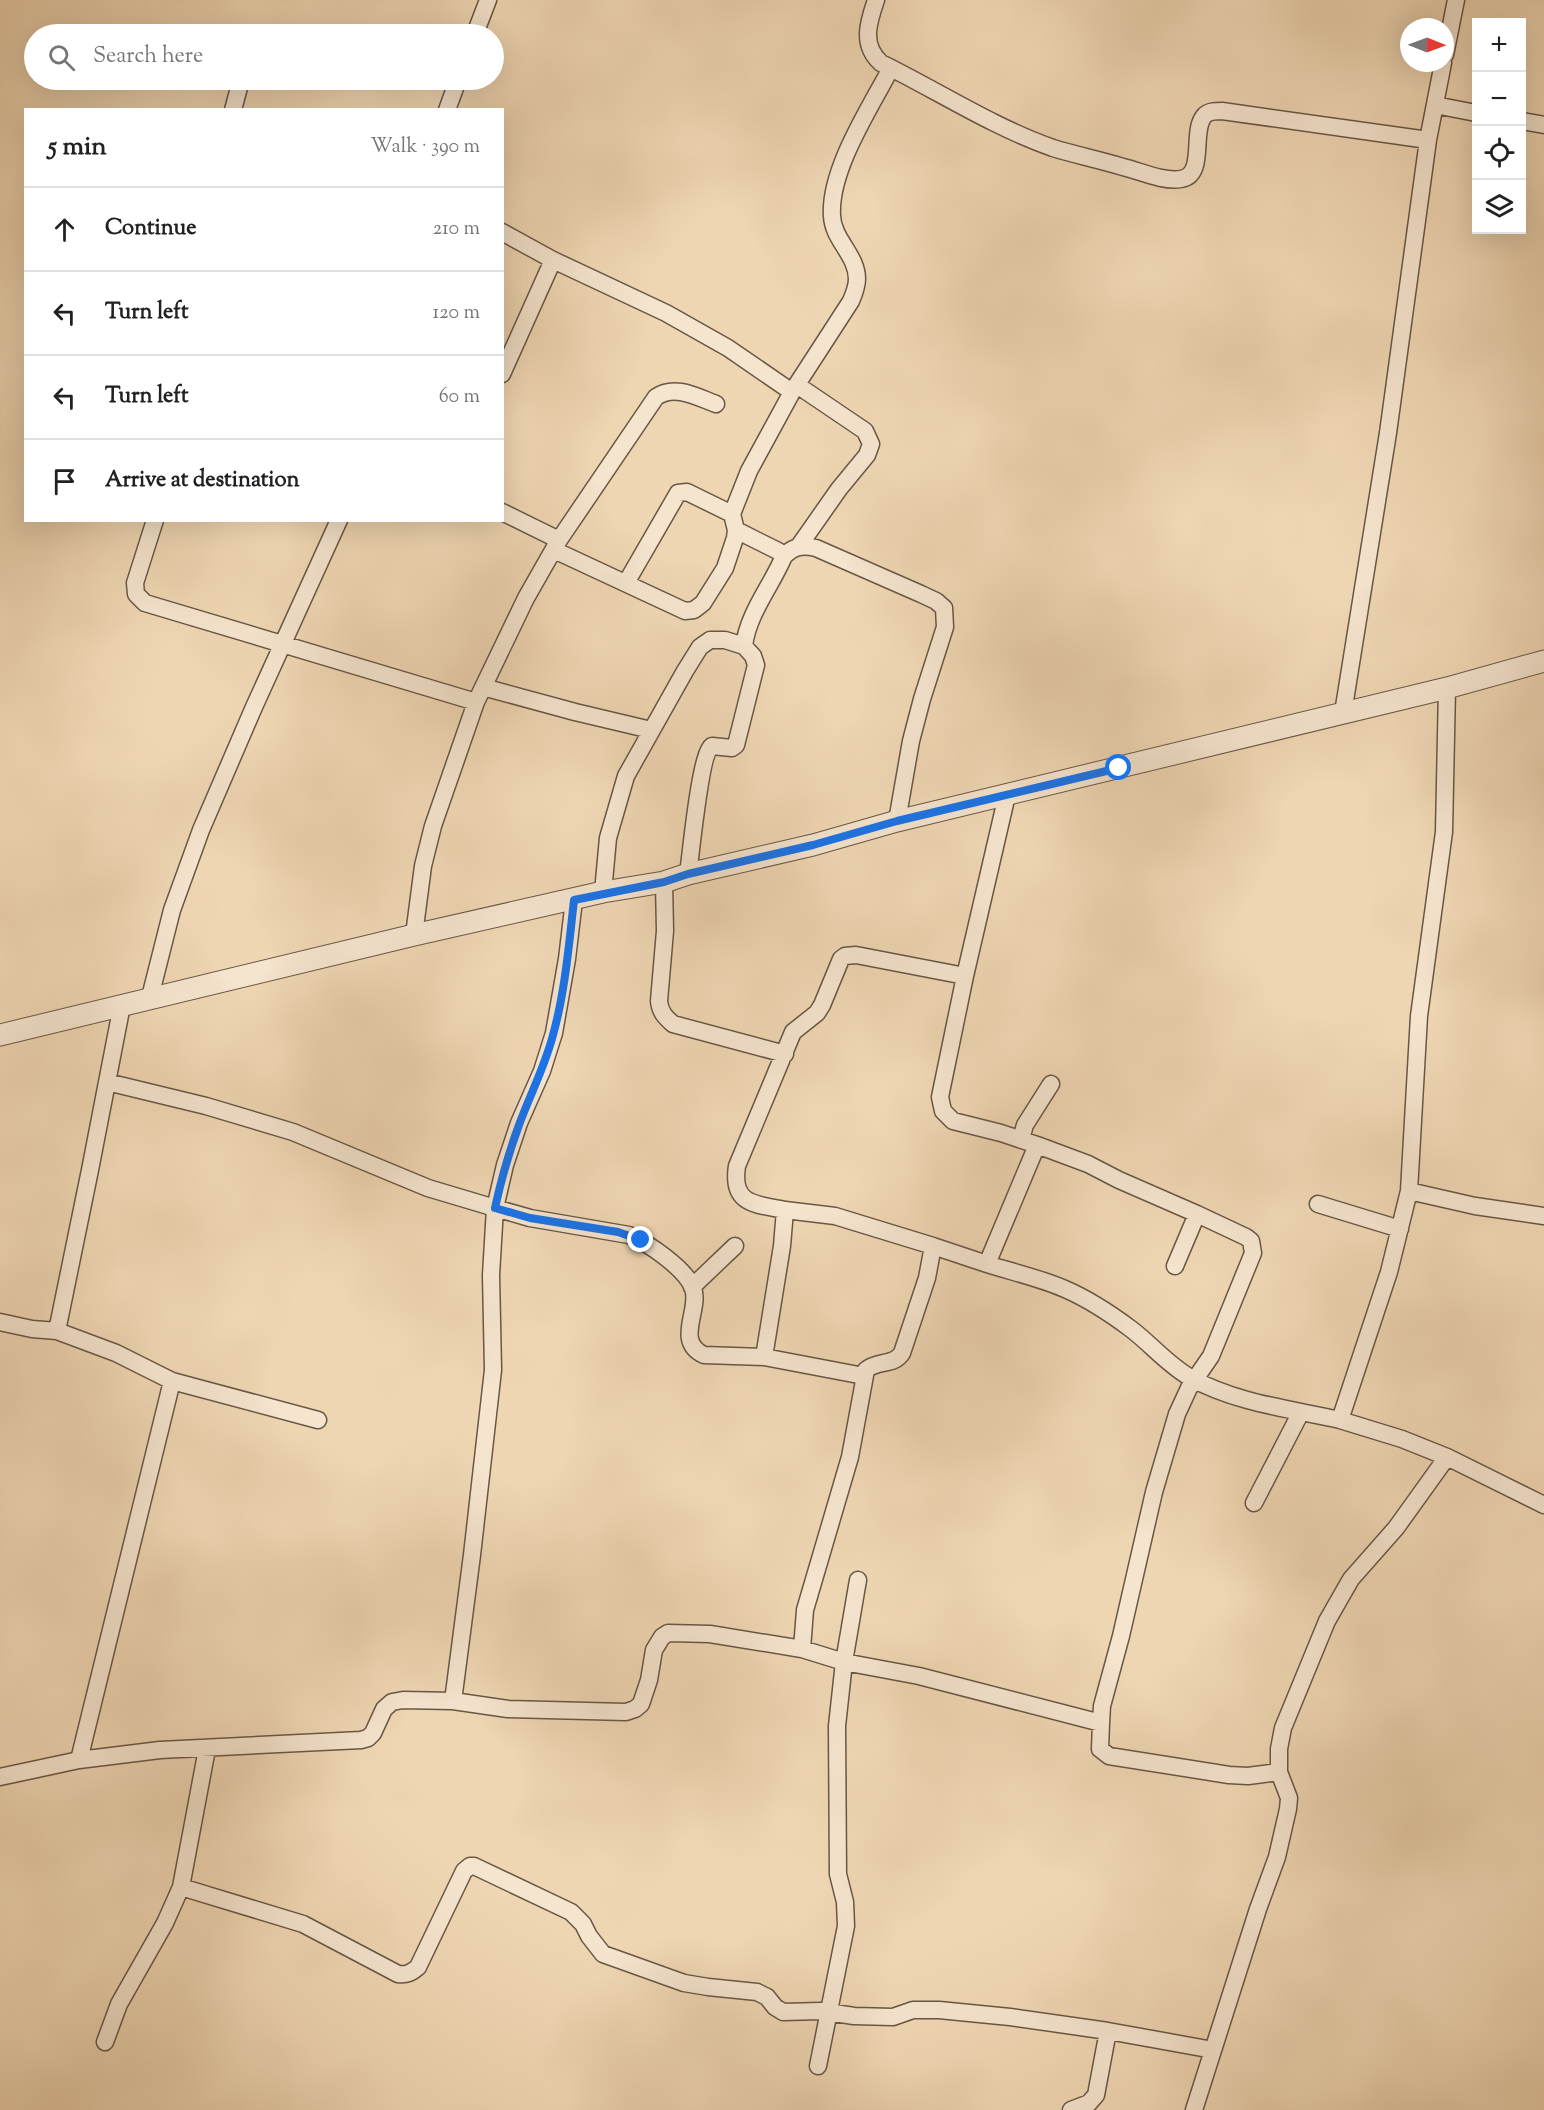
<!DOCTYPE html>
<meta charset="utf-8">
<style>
body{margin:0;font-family:"Sorts Mill Goudy",serif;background:#f6f6f6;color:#202124}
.controls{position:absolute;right:18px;top:18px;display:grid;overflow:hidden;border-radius:0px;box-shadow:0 6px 24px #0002}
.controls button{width:54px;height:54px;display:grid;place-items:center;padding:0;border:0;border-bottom:2px solid #e0e0e0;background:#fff;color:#202124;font:30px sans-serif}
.compass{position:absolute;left:1400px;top:18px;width:54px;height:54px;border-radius:50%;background:#fff;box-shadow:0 6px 24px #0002;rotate:91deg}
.stop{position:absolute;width:18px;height:18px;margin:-14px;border:4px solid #1a73e8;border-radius:50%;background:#fff}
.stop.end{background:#1a73e8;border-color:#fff;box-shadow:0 2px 6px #0008}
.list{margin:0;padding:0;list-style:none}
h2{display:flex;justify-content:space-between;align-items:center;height:78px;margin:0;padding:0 24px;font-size:26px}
h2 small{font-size:20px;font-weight:400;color:#757577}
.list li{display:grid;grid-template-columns:39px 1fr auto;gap:18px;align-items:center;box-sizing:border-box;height:84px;padding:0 24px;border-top:2px solid #e0e0e0}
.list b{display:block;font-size:22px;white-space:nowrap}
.list em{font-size:20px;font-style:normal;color:#757577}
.icon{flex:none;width:33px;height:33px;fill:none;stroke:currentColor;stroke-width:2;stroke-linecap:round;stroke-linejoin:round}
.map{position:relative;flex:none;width:1544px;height:2110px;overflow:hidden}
.search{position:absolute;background:#fff;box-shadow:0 6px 24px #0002;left:24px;top:24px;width:480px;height:66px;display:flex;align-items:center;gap:15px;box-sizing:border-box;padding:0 21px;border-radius:33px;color:#757577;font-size:22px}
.panel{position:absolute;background:#fff;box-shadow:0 6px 24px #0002;left:24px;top:108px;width:480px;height:414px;border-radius:0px}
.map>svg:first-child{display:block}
</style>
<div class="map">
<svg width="1544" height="2110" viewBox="0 0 1544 2110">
<rect width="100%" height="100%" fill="#efd6b3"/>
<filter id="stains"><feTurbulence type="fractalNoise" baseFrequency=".00333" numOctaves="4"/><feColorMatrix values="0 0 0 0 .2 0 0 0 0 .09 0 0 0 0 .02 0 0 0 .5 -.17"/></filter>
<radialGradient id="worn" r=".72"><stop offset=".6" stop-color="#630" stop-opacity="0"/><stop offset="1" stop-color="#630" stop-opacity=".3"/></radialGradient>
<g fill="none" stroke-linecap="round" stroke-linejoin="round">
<g stroke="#685745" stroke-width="19">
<path id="minor" d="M 876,0 C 868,23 861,45 881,63 C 938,91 993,127 1053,148 C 1076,155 1100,160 1123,167 C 1140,171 1163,182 1181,179 C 1207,175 1190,129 1205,115 C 1209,111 1216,111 1222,111 L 1428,140
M 475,34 L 488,0
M 1445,55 L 1456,0
M 1435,105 L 1476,113
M 233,110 L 241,80
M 447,110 L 458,80
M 1522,121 L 1544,125
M 502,232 L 553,260 L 666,313 L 728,348 L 792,392
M 502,374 L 553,260
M 797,385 L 865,431 L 871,444 L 867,455 L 839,489 L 799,546
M 502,512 L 559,540
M 155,520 L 135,583 L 136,594 L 145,603 L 476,702
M 554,550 L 685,611 L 694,610 L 703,603 L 725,568 L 735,538 L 736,530 L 732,514 L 749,471 L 792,392 L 851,301 C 854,294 857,286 857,279 C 857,255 833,240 832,216 C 829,170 870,108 891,68
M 784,556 C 794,546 802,545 816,548 L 921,594 L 936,601 L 944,608 L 945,627 L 922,699 L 911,741 L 897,821
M 626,583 L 678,493 L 687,492 L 732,514
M 483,687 L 575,712 L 651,730
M 1343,713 L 1388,433 L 1428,140 L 1443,63
M 688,874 C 691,854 700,754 712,746 L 732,748 L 736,745 L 756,665 L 753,656 L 744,646 C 748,613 772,585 784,556 L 778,551 L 736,530
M 664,882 L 665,931 L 659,1001 C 660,1012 665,1017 673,1024 L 785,1054
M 603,892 L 608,838 L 626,776 L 685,671 L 700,647 L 710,640 L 725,640 L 744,646
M 414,935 L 423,866 L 433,826 L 476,702 L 526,598 L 559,540 L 656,397 C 675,384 697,397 716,404
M 150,997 L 172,910 L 201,830 L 254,707 L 339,520
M 107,1082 L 206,1106 L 293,1132 L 428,1188 L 495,1208 L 530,1218 L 629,1235 C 648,1243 685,1268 693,1288 C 701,1310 674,1341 704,1355 L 764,1357
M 1021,1139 L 1025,1125 L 1051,1084
M 1037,1145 L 1088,1164 L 1119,1180 L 1197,1214 L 1175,1266
M 1409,1191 L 1475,1206 L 1544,1216
M 1318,1204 L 1400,1229
M 785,1210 L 835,1216 L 933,1246
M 987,1264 C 1012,1272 1040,1278 1065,1289 C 1088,1299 1111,1314 1131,1329 C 1152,1345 1168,1365 1191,1378 C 1236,1403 1291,1409 1340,1420
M 692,1287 L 735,1246
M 0,1322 L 32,1329 L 57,1331 L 116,1353 L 172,1381 L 318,1420
M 57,1331 L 90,1170 L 122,1005
M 864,1376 L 764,1357 L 782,1246 L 785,1210 C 755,1204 731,1205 737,1166 L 793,1032 L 817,1013 L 822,1005 L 841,959 L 845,956 L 856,955 L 965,976
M 1447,1457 L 1544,1505
M 1254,1503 L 1301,1412
M 802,1649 L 805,1610 L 850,1457 L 866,1370 C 877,1360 894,1366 902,1353 L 927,1278 L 933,1246 L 987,1264 L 1037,1145 L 1001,1133 L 953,1121 L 943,1111 L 940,1097 L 965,976 L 1007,795
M 453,1701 L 472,1555 L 493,1370 L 491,1275 L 495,1208 L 505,1165 L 519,1123 L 542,1071 L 554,1033 L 567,959 L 574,900
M 1101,1723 L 1102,1706 L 1121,1636 L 1154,1492 L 1177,1414 L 1189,1388 L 1211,1356 L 1253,1253 L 1251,1241 L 1246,1237 L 1197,1214
M 79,1760 L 172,1381
M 0,1777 L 79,1760 L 160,1750 L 361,1740 L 368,1738 L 373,1733 L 384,1709 L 392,1702 L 403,1700 L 453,1701 L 508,1709 L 626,1712 L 635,1709 L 641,1704 L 649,1680 L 654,1650 L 662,1637 L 668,1633 L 710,1634 L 802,1649 L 844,1662 L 919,1676 L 1101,1723 L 1100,1749 L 1109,1756 L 1229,1775 L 1248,1776 L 1279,1772
M 181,1887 L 303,1924 L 398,1974 C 407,1975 411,1973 418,1967 L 464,1871 L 470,1866 L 474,1866 L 571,1912 L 583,1924 L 589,1936 L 603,1954 L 684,1983 L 708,1987 L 757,1992 L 767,1997 L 775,2007 L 783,2012 L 821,2011 L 854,2016 L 893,2017 L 913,2010 L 939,2010 L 1010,2017 L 1108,2031 L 1213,2050
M 105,2042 L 119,2004 L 165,1923 L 181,1887 L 207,1749
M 818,2066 L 846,1926 L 845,1902 L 838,1874 L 837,1726 L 844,1662 L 858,1580
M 1071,2110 L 1089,2103 L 1096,2095 L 1108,2031
M 1194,2110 L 1258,1909 L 1277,1857 L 1288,1809 L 1289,1798 L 1279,1772 L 1279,1749 L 1283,1728 L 1327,1621 L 1351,1579 L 1396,1528 L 1447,1457 L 1402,1439 L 1340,1420 L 1389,1272 L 1409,1191 L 1419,1016 L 1444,832 L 1447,688"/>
</g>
<g stroke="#685745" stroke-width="23">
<path id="tertiary" d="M 0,1035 L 414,935 L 603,892 L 664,882 L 688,874 L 813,845 L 897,821 L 1447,688 L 1544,661"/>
</g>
<use href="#minor" stroke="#f5e4ce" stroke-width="16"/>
<use href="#tertiary" stroke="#f5e4ce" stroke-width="21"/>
</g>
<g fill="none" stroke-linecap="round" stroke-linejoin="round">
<path stroke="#1a73e8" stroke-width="8" d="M 641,1240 L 618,1232 L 530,1218 L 495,1208 C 501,1180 509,1152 519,1125 C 530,1095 545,1066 553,1035 C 565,992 569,944 574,900 L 664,882 L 688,874 L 813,845 L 897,821 L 1119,768"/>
</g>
<rect width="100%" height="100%" filter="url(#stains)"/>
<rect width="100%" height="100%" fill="url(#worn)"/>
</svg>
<div class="controls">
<button>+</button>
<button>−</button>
<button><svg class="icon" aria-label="locate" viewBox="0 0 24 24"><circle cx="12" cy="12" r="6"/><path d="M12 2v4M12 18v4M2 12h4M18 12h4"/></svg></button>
<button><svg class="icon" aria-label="layers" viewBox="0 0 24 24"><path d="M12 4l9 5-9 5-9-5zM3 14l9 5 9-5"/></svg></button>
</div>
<svg class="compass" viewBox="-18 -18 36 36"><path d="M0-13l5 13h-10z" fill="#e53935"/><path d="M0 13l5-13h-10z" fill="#757577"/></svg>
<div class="stop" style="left:1119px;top:768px"></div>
<div class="stop end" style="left:641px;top:1240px"></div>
<div class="search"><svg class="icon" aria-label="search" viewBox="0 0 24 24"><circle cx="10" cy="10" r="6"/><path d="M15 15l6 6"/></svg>Search here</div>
<section class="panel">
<h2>5 min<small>Walk · 390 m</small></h2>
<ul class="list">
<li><svg class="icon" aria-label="ahead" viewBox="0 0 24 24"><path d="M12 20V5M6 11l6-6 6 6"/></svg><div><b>Continue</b></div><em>210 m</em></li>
<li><svg class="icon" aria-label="left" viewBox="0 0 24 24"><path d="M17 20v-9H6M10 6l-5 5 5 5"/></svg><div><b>Turn left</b></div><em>120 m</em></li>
<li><svg class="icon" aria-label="left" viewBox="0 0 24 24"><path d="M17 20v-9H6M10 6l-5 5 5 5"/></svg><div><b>Turn left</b></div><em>60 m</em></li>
<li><svg class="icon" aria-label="arrive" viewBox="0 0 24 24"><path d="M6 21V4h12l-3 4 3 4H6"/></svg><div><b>Arrive at destination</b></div></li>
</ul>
</section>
</div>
